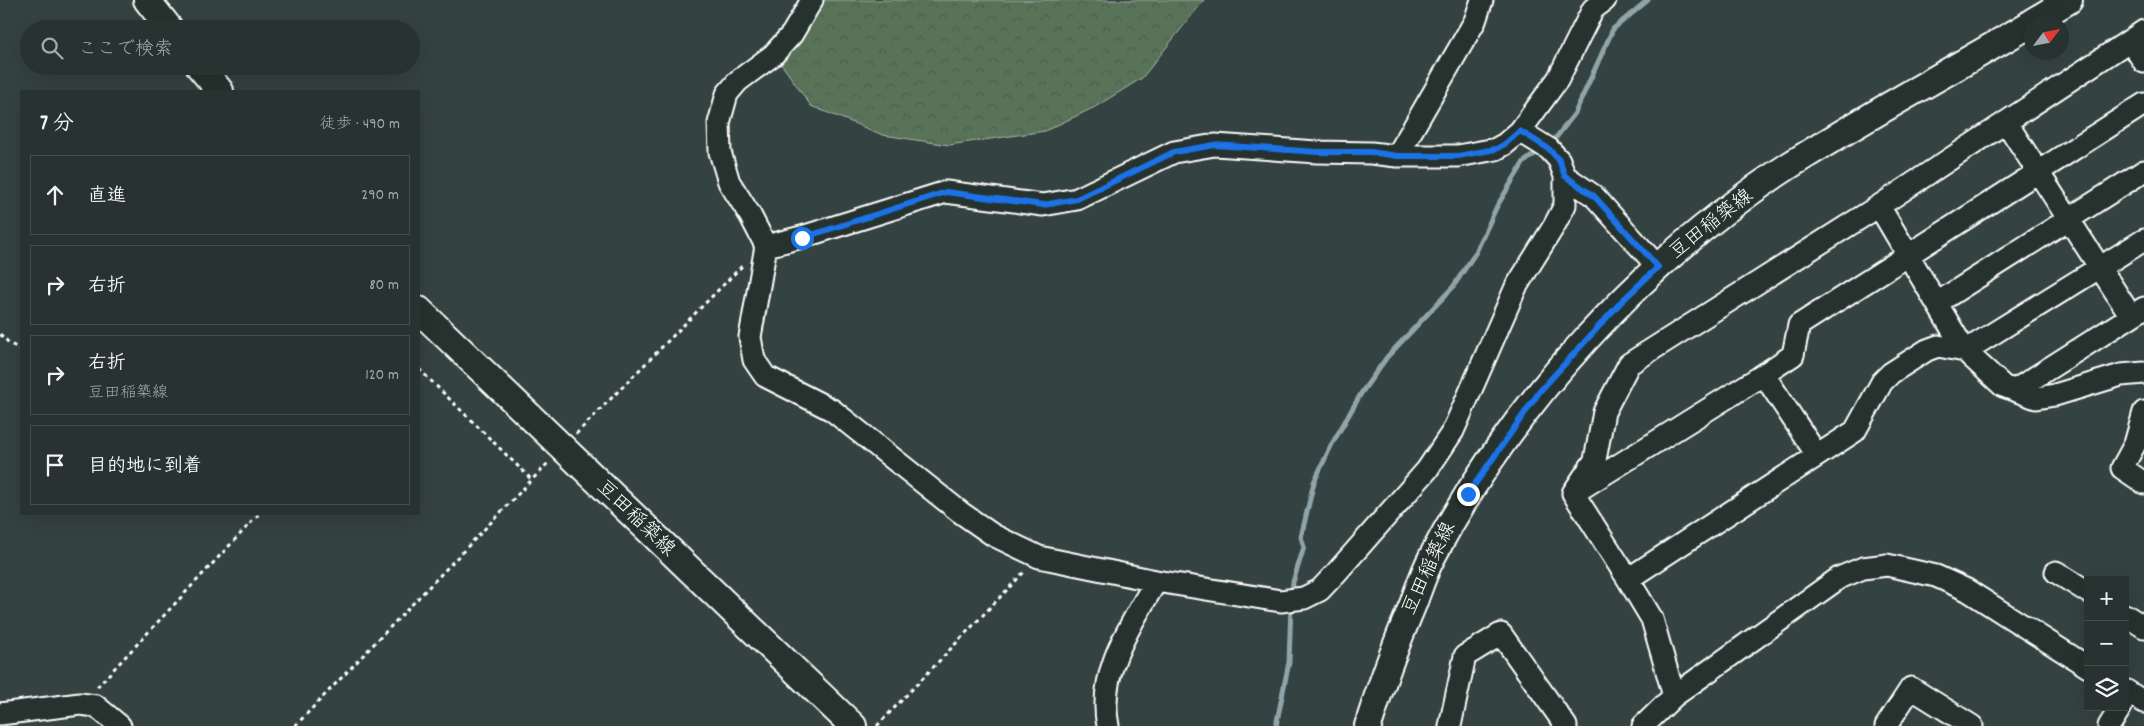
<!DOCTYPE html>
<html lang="ja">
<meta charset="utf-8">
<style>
body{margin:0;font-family:Dekko,"Klee One",sans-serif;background:#2f3a39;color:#f1f3f6}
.controls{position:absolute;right:15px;bottom:15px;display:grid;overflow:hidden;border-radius:0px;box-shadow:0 5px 20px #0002}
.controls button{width:45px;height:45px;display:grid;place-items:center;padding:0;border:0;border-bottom:1px solid #434d4d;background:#273231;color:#f1f3f6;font:25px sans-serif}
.compass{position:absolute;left:2024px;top:15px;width:45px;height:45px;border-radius:50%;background:#273231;box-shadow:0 5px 20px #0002;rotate:58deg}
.stop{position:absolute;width:15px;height:15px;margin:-11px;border:4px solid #1a73e8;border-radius:50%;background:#fff}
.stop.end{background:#1a73e8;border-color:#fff;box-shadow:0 1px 5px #0008}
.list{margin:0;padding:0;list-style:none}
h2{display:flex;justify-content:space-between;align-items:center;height:65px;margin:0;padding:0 20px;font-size:21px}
h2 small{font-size:16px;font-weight:400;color:#a4aaab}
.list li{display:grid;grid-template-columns:32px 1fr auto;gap:15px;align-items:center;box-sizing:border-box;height:80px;margin:0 10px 10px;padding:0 10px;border:1px solid #434d4d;border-radius:0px}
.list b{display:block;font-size:19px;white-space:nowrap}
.list p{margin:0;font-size:16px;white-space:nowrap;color:#a4aaab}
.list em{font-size:16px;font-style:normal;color:#a4aaab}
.icon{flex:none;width:28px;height:28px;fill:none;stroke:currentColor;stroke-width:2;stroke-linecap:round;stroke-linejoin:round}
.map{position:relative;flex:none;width:2144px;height:726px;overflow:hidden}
.search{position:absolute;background:#273231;box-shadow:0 5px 20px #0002;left:20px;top:20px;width:400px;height:55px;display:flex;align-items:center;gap:12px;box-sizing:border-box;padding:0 18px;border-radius:28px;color:#a4aaab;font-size:19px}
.panel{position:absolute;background:#273231;box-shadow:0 5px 20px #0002;left:20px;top:90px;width:400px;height:425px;border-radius:0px}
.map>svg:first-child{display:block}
</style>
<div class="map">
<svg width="2144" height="726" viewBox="0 0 2144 726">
<defs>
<pattern id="forest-crowns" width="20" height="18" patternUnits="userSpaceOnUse" patternTransform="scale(1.25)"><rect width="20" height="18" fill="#597359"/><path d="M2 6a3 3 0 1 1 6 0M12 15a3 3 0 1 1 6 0" fill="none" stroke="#515a51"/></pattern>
</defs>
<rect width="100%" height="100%" fill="#344241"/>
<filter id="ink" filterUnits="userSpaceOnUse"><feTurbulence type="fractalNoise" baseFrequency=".02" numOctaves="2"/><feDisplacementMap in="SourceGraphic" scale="10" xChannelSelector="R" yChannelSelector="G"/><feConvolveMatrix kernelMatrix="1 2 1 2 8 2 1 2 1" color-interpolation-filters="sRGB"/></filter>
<g filter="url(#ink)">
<path fill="url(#forest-crowns)" stroke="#acb9ac" d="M 820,0 L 1204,0 L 1142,78 L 1095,107 L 1045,131 L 949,145 L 883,135 L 811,106 L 777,58 Z"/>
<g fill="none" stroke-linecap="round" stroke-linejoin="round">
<path stroke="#91a5a8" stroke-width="5" d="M 1549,143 L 1555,139 L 1575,113 L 1613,29 L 1648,0
M 1292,594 L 1293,582 L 1304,547 L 1301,537 L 1314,482 L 1332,444 L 1362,392 L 1387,357 L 1453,287 L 1476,252 L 1497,206 L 1524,162 L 1540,150
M 1276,726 L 1289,662 L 1291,605"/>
<g stroke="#fff" stroke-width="25">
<path id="minor" d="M 812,0 L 792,34 L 773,55 L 738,81 L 727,94 L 719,123 L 720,152 L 729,182 L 750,215 L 766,246 L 750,337 L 754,360 L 765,376 L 832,410 L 960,512 L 993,535 L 1039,557 L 1156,581 L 1281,601 L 1304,598 L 1320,590 L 1336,573 L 1427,470 L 1453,431 L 1516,287 L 1554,226 L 1565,205 L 1565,176 L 1559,160 L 1549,149 L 1520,131
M 2130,40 L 2144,62
M 2006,122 L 2131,316
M 1397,156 L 1475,21 L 1482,0
M 1565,176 L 1594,196 L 1658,267
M 1879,206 L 1965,351 L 2003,386 L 2036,398 L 2055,395 L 2121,375 L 2144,373
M 766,246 L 802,237 L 946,192 L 1043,205 L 1077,199 L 1174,152 L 1215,145 L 1317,152 L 1371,153 L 1397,156 L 1458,156 L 1496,149 L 1505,144 L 1520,131 L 1558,79 L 1593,9 L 1605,0
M 1937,303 L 2144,171
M 1764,375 L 1817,455
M 2015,390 L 2144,308
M 2144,412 L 2135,444 L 2122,468 L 2144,483
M 1577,491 L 1760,377 L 1793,355 L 1799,325 L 2144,104
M 1573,493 L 1595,460 L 1604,412 L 1629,364 L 1879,206 L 2144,31
M 1573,493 L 1628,579 L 1652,619 L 1674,696
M 2056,572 L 2088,592
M 1628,579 L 1855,431 L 1882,382 L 1891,373 L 1927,350 L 1938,346 L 1965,351 L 2144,240
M 2125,615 L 2144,627
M 2125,690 L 2144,702
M 0,714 L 80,704 L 96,706 L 120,726
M 1108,726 C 1097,672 1131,625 1156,581
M 1450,726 L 1465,656 L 1501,634 L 1566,726
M 1643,726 L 1674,696 L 1839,578 L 1863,568 L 1887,565 L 1936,576 L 1967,590 L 2088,667
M 1886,726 L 1911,688 L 1972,726
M 2109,726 L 2121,707"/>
</g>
<g stroke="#fff" stroke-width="30">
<path id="major" d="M 147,0 L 170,29
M 2032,22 L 2069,0
M 199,66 L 220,91
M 419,310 L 853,726
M 1368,726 C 1381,684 1396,644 1413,604 C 1419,588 1424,572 1432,557 C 1512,404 1644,259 1790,165 C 1869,115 1951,71 2032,23"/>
</g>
<path stroke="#fff" stroke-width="3" stroke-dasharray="4 4" stroke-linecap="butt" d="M 0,334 L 10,344 L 21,349
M 419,369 L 532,480
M 576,434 L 742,266
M 97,687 L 259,514
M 295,726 L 549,462
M 877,726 L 1026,570"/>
<use href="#minor" stroke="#26332d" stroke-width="21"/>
<use href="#major" stroke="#26332d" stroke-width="26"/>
</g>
</g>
<g fill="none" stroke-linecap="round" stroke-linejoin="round" filter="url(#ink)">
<path stroke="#1a73e8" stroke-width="6" d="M 802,238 L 946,192 L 1043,205 L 1077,199 L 1174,152 L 1215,145 L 1317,152 L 1371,152 L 1397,156 L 1458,156 L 1496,149 L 1505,144 L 1520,131 L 1549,149 L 1559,160 L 1565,176 L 1594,196 L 1658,267 L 1622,301 L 1540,391 L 1468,494"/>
</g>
<g text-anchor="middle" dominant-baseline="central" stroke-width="4" stroke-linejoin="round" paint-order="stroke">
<g font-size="20" fill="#fff" stroke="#26332d">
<text transform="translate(1712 225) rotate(-38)">豆田稲築線</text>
<text transform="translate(635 519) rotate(44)">豆田稲築線</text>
<text transform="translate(1430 569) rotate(-65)">豆田稲築線</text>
</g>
</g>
</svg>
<div class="controls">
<button>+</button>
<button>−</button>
<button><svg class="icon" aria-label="layers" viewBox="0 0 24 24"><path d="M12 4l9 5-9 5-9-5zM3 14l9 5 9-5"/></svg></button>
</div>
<svg class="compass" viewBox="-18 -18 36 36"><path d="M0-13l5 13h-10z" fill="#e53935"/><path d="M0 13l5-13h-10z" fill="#a4aaab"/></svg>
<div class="stop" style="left:802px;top:238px"></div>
<div class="stop end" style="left:1468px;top:494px"></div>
<div class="search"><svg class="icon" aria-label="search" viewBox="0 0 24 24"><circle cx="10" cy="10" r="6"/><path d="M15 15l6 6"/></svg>ここで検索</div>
<section class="panel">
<h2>7 分<small>徒歩 · 490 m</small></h2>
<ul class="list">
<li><svg class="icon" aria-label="ahead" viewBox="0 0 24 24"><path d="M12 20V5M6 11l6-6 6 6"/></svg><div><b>直進</b></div><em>290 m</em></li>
<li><svg class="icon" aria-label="right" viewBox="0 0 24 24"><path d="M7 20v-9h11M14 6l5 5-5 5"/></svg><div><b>右折</b></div><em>80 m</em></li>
<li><svg class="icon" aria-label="right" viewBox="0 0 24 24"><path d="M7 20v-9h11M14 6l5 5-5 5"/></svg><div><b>右折</b><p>豆田稲築線</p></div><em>120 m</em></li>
<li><svg class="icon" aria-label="arrive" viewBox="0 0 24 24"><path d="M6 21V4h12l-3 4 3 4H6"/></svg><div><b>目的地に到着</b></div></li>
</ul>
</section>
</div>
